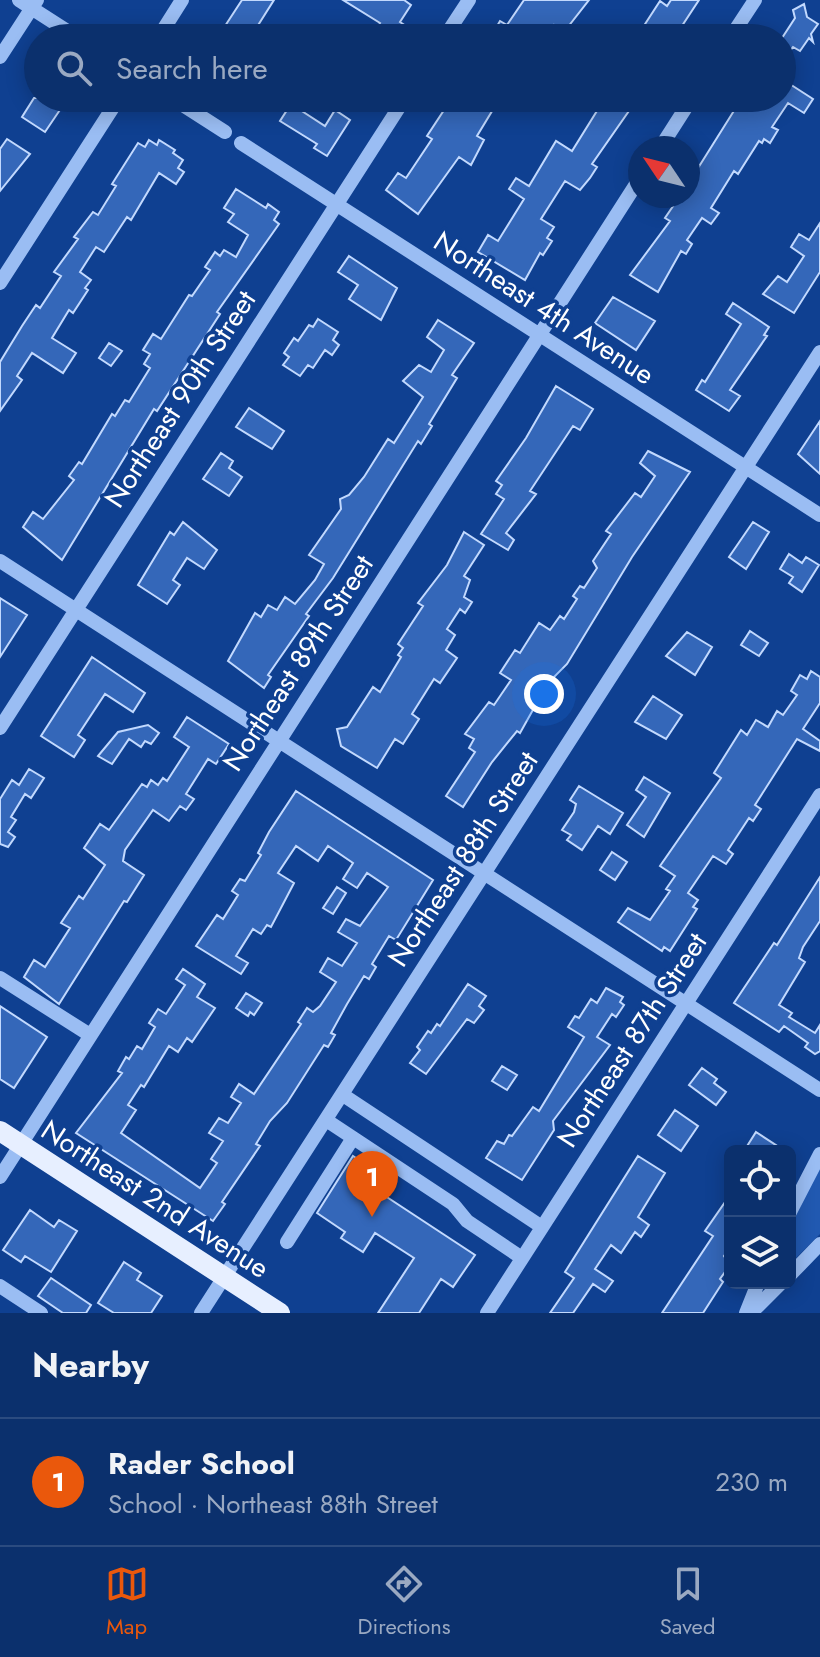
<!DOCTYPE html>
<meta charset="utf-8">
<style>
body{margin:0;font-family:Jost,sans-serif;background:#143872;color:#f1f3f6}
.controls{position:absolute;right:24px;bottom:24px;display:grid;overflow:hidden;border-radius:12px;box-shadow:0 4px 20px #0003}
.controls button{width:72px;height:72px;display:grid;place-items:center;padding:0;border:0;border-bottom:2px solid #2b4b80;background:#0b306d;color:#f1f3f6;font:40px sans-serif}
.compass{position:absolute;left:628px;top:136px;width:72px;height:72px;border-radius:50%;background:#0b306d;box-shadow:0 4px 20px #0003;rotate:305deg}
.you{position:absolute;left:544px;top:694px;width:28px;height:28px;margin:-20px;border:6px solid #fff;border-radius:50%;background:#1a73e8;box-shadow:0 0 0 12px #1a73e833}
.badge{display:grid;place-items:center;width:52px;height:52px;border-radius:50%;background:#ea580c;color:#fff;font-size:26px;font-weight:700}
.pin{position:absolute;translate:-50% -66px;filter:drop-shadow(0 2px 4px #0008)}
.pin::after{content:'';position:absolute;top:42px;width:28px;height:24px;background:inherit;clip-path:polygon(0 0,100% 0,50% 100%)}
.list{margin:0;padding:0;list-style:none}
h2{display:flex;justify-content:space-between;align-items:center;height:104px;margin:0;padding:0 32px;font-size:34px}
h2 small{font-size:26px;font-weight:400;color:#9aa9c2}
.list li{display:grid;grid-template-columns:52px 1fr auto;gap:24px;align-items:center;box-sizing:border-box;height:128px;padding:0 32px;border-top:2px solid #2b4b80}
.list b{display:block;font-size:30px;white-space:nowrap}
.list p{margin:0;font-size:26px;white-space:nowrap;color:#9aa9c2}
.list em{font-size:26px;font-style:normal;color:#9aa9c2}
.icon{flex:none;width:44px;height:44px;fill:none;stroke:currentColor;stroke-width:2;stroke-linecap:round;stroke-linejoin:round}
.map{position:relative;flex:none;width:820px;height:1313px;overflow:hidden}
.search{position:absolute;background:#0b306d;box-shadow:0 4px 20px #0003;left:24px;right:24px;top:24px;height:88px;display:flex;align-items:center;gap:20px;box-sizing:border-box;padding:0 28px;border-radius:44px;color:#9aa9c2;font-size:30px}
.sheet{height:232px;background:#0b306d}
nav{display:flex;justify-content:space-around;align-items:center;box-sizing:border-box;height:112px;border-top:2px solid #2b4b80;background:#0b306d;font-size:22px;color:#9aa9c2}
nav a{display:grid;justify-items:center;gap:4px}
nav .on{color:#ea580c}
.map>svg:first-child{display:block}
</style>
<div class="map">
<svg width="820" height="1313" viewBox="0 0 820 1313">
<rect width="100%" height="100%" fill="#0f4091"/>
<path fill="#2159b1" d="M 820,1166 L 820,1234 L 790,1264 L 790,1225 Z"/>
<path fill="#3467b9" stroke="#c2d9fe" stroke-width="2" d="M 242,0 L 274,0 L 250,38 L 225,26 Z
M 343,0 L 404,0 L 411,5 L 400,22 L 406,26 L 399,38 L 370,38 L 380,23 Z
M 524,0 L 589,0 L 564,32 L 554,25 L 545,38 L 528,32 L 527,38 L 490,38 L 500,21 L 507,25 Z
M 671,0 L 699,0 L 674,38 L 636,38 L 660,1 L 667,6 Z
M 804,4 L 807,17 L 818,24 L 811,34 L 813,42 L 809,38 L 800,51 L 793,47 L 790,51 L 782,46 L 782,38 L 795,18 L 793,10 Z
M 782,79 L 813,99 L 804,113 L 788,103 L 772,127 L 778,130 L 770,143 L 764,139 L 762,143 L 759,141 L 738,174 L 734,171 L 711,208 L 719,213 L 711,224 L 702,218 L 687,240 L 692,244 L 686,254 L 681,251 L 658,292 L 630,275 L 670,221 L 665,218 L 680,196 L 688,196 L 688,184 L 742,98 L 782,98 Z
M 34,98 L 68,98 L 45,132 L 22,117 Z
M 452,98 L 500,98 L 477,136 L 484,140 L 471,165 L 459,157 L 418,214 L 386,190 L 398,173 L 406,178 L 432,139 L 427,136 Z
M 605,98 L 638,98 L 592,164 L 597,167 L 590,178 L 580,190 L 565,181 L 541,219 L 554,227 L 547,238 L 552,241 L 543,255 L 540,253 L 525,280 L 478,252 L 488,235 L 498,241 L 524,199 L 509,189 L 516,178 L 529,186 L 556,141 L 572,151 Z
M 291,104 L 325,126 L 335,110 L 350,120 L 327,156 L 314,148 L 317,144 L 280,121 Z
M 7,139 L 30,154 L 0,191 L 0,149 Z
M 149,140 L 157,145 L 159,140 L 175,150 L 173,153 L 183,160 L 178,168 L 184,172 L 176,184 L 159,173 L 131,220 L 127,217 L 104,252 L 96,247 L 80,272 L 91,280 L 85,288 L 88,290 L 73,313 L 69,310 L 52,338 L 76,353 L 63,373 L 32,353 L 17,376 L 22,380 L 0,411 L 0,362 L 22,326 L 36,305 L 40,308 L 61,276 L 54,272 L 78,239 L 74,237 L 93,212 L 98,215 L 116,186 L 112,184 L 138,143 L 145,147 Z
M 236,189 L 266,208 L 268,204 L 279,212 L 274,220 L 279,224 L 217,312 L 220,314 L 157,411 L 154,409 L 62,560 L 23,527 L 33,512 L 43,519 L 74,480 L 69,476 L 79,462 L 82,464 L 112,414 L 115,416 L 125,400 L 129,402 L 150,368 L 144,364 L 150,354 L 143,350 L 153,334 L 161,339 L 189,295 L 192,296 L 210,270 L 205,267 L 215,252 L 220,256 L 224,250 L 236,257 L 248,235 L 228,222 L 234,214 L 224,208 Z
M 820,223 L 820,272 L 794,313 L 763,294 L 778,276 L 787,282 L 804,256 L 791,247 L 799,234 L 809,240 Z
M 349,256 L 397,288 L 381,320 L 349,299 L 358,285 L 338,272 Z
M 613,297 L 655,321 L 636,350 L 595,323 Z
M 733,303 L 769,327 L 764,335 L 767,336 L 730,390 L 740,396 L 729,411 L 696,390 L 702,380 L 705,382 L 741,324 L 726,314 Z
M 318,319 L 338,332 L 333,340 L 339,345 L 332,355 L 325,350 L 313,368 L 308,365 L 300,376 L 283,365 L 289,357 L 284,353 L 294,338 L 298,341 L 309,325 L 313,327 Z
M 438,320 L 474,343 L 452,375 L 457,378 L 429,424 L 432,426 L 421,444 L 418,441 L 333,578 L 306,614 L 309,616 L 268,675 L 271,677 L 264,688 L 228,661 L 255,613 L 261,617 L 268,605 L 277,610 L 285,597 L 295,604 L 315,580 L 324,564 L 309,555 L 341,509 L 340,499 L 349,495 L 364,477 L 388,439 L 394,443 L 423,397 L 403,381 L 419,365 L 431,372 L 444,350 L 427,337 Z
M 109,343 L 122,351 L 111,366 L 99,358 Z
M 556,386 L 593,409 L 580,430 L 573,426 L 530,491 L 536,494 L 506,533 L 514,540 L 508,550 L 481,534 L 504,499 L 496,494 L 502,485 L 496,481 L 526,438 Z
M 249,408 L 284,431 L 272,449 L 236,427 Z
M 820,421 L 820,474 L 798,454 Z
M 648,451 L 690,472 L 632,557 L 567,664 L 548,683 L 520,733 L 517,731 L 492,762 L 463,807 L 446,796 L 475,752 L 469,748 L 474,739 L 465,734 L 489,702 L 494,705 L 511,680 L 500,673 L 515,650 L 520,653 L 539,623 L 550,630 L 560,616 L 564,619 L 577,599 L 573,596 L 580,586 L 584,588 L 597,568 L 593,561 L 611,534 L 606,531 L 635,493 L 641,497 L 655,476 L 640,463 Z
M 221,453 L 233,461 L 229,468 L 242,477 L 229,496 L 203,479 Z
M 183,522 L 217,550 L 204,569 L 187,558 L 173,580 L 180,585 L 167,604 L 138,585 L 170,532 L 174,535 Z
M 753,522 L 769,532 L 746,569 L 729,557 Z
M 464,532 L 484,545 L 464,576 L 470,580 L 464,597 L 472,602 L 465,613 L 460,609 L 447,629 L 455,635 L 446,650 L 457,658 L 440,683 L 434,679 L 412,714 L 419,719 L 403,744 L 395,739 L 377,768 L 341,746 L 337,729 L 347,727 L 373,687 L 380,692 L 401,657 L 398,655 L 403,648 L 398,644 L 423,606 L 418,603 L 447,565 Z
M 789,554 L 802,563 L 806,557 L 819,565 L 802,592 L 789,583 L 793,577 L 780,569 Z
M 0,598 L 27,615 L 0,657 Z
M 750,631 L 768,643 L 759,656 L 741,645 Z
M 687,632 L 712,647 L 695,675 L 666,656 Z
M 92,657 L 145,693 L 133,712 L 105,694 L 78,735 L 85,740 L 74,757 L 41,736 Z
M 811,671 L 820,677 L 820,703 L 803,729 L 820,741 L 820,751 L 797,739 L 755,805 L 761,809 L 753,821 L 749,818 L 728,850 L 733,854 L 726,864 L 713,856 L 688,893 L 698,900 L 693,907 L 697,909 L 670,951 L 664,947 L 662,951 L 618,922 L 628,908 L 650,920 L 670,891 L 666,889 L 675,876 L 660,866 L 721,778 L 714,773 L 741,730 L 747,735 L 756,720 L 768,727 L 777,711 L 783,715 L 797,695 L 791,691 L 800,675 L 807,679 Z
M 653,696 L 682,715 L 666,739 L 635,722 Z
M 187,717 L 229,744 L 216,764 L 208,759 L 186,794 L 194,799 L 186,810 L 180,806 L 169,821 L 153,810 L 125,850 L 123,861 L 144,875 L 127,902 L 124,901 L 59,1004 L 24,977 L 34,960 L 45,967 L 70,928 L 61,923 L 79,896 L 83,899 L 105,865 L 84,848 L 100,824 L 109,830 L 142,784 L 147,787 L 151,780 L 158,785 L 163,778 L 167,781 L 189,747 L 174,737 Z
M 148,725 L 159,733 L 151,744 L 145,741 L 141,747 L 129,739 L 112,764 L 98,756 L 118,732 Z
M 29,769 L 44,778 L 31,798 L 25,794 L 11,817 L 16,820 L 8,832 L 15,837 L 8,847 L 0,844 L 0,799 L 12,780 L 19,785 Z
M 644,777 L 670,793 L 644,837 L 627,825 L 646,797 L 636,790 Z
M 579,786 L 623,813 L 610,834 L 598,826 L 582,850 L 567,840 L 571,835 L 562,830 L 574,812 L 576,804 L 570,800 Z
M 296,791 L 433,880 L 396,940 L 389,936 L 372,964 L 376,967 L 369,979 L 364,976 L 347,1004 L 331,1033 L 335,1035 L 328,1047 L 324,1045 L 287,1103 L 270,1121 L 256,1144 L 260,1146 L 222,1202 L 225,1204 L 213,1221 L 76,1133 L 122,1073 L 118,1071 L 126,1057 L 129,1059 L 137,1046 L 142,1049 L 155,1027 L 149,1023 L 158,1009 L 166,1014 L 185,985 L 176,979 L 183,969 L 205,984 L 197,997 L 215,1008 L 192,1042 L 187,1038 L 178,1052 L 169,1046 L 144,1087 L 141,1085 L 128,1105 L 136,1110 L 121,1133 L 200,1188 L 217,1163 L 211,1159 L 223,1141 L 209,1133 L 219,1118 L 228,1123 L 241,1103 L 231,1097 L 239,1084 L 254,1094 L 301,1024 L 298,1022 L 307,1008 L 313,1012 L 320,1006 L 336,982 L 320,972 L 328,958 L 342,966 L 357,943 L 338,932 L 346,919 L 360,926 L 388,887 L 367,873 L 357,888 L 343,879 L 353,863 L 328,846 L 318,861 L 296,846 L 278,873 L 294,883 L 271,927 L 267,925 L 261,934 L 253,929 L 236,956 L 248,963 L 241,974 L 196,946 L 217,915 L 223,919 L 238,895 L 232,891 L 240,879 L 245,881 L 261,855 L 258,853 L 269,832 Z
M 612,852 L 627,862 L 615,880 L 600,870 Z
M 820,877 L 820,921 L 803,947 L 799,958 L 805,962 L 779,1005 L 792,1013 L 789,1017 L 815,1033 L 820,1025 L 820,1051 L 815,1054 L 805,1047 L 808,1043 L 784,1026 L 779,1032 L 734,1003 L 774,943 L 777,945 Z
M 337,887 L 346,893 L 333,914 L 323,908 Z
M 468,984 L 486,996 L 479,1006 L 484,1010 L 474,1023 L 467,1019 L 426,1074 L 410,1063 L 420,1050 L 417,1047 L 428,1031 L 431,1033 L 437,1024 L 440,1026 Z
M 606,988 L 623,997 L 620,1002 L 624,1005 L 616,1017 L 612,1014 L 597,1037 L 610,1045 L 553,1121 L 554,1130 L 522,1180 L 486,1158 L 497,1141 L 504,1144 L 509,1135 L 512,1136 L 533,1107 L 539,1111 L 584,1037 L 568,1027 L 575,1016 L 579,1018 L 591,999 L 597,1003 Z
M 246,993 L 262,1003 L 254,1015 L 250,1012 L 248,1016 L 236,1008 Z
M 0,1006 L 47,1037 L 14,1088 L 0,1079 Z
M 502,1066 L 517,1075 L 507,1090 L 492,1081 Z
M 702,1068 L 717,1079 L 714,1083 L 726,1092 L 716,1105 L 689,1085 Z
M 675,1110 L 698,1126 L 681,1151 L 658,1135 Z
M 756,1132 L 785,1151 L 744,1151 Z
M 353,1156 L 376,1171 L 367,1184 L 475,1255 L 453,1287 L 441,1279 L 419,1313 L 378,1313 L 414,1258 L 375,1233 L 363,1252 L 341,1238 L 345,1232 L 317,1213 Z
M 638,1156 L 665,1173 L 638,1217 L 649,1225 L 641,1237 L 635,1232 L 621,1253 L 611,1245 L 595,1269 L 613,1281 L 605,1292 L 593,1284 L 573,1313 L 550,1313 L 574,1278 L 565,1272 Z
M 730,1195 L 730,1248 L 724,1256 L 730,1265 L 720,1279 L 723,1282 L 703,1313 L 662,1313 L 713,1236 L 705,1231 Z
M 30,1210 L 54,1227 L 59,1220 L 77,1231 L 51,1272 L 25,1256 L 21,1262 L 3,1250 Z
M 124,1262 L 141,1273 L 137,1280 L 162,1296 L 151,1313 L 114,1313 L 98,1303 Z
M 51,1278 L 91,1305 L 86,1313 L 63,1313 L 38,1296 Z"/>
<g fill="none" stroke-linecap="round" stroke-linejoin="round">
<path stroke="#9abdf3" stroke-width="14" d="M 19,0 L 78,38
M 158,38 L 182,0
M 444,38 L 469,0
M 730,38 L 755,0
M 0,57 L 37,0
M 172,98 L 225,132
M 241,143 L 820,515
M 660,148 L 692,98
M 0,283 L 119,98
M 0,561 L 820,1090
M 0,728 L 405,98
M 0,978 L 90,1035
M 343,1095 L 542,1227
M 326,1120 L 453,1204 L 467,1221 L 522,1258
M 0,1177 L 640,178
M 790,1212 L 820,1154
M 287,1242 L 353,1138
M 790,1275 L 820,1244
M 0,1286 L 41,1313
M 201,1313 L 820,352
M 487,1313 L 820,795
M 746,1313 L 758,1283
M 751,1313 L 781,1283"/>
<path stroke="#e7efff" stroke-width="20" d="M 0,1131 L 280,1313"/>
</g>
<g text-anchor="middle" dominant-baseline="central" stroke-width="7" stroke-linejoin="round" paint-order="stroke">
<g font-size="28" fill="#fff" stroke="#0f4091">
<text transform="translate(544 308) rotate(33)">Northeast 4th Avenue</text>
<text transform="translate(180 399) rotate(-57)">Northeast 90th Street</text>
<text transform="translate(298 663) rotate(-57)">Northeast 89th Street</text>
<text transform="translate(463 859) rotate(-57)">Northeast 88th Street</text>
<text transform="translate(632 1040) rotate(-57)">Northeast 87th Street</text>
<text transform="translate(155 1199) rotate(33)">Northeast 2nd Avenue</text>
</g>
</g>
</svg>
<div class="controls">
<button><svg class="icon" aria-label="locate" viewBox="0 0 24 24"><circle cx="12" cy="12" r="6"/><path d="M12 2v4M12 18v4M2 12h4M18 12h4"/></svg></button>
<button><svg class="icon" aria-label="layers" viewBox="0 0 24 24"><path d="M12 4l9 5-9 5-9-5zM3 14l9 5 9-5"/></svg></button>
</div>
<svg class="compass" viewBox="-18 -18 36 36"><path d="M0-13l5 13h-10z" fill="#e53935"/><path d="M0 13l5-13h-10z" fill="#9aa9c2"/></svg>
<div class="you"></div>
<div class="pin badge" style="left:372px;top:1217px">1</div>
<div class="search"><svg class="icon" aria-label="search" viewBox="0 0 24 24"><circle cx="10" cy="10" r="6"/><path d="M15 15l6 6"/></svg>Search here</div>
</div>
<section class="sheet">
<h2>Nearby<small></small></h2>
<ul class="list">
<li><span class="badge">1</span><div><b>Rader School</b><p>School · Northeast 88th Street</p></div><em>230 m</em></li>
</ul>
</section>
<nav>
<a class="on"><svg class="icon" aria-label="map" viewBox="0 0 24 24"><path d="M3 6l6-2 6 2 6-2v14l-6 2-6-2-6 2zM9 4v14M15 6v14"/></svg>Map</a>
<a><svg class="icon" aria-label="directions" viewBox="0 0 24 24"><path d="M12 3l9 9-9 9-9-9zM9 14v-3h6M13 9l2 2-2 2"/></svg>Directions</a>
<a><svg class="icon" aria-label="saved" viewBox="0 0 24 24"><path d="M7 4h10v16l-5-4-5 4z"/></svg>Saved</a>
</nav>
